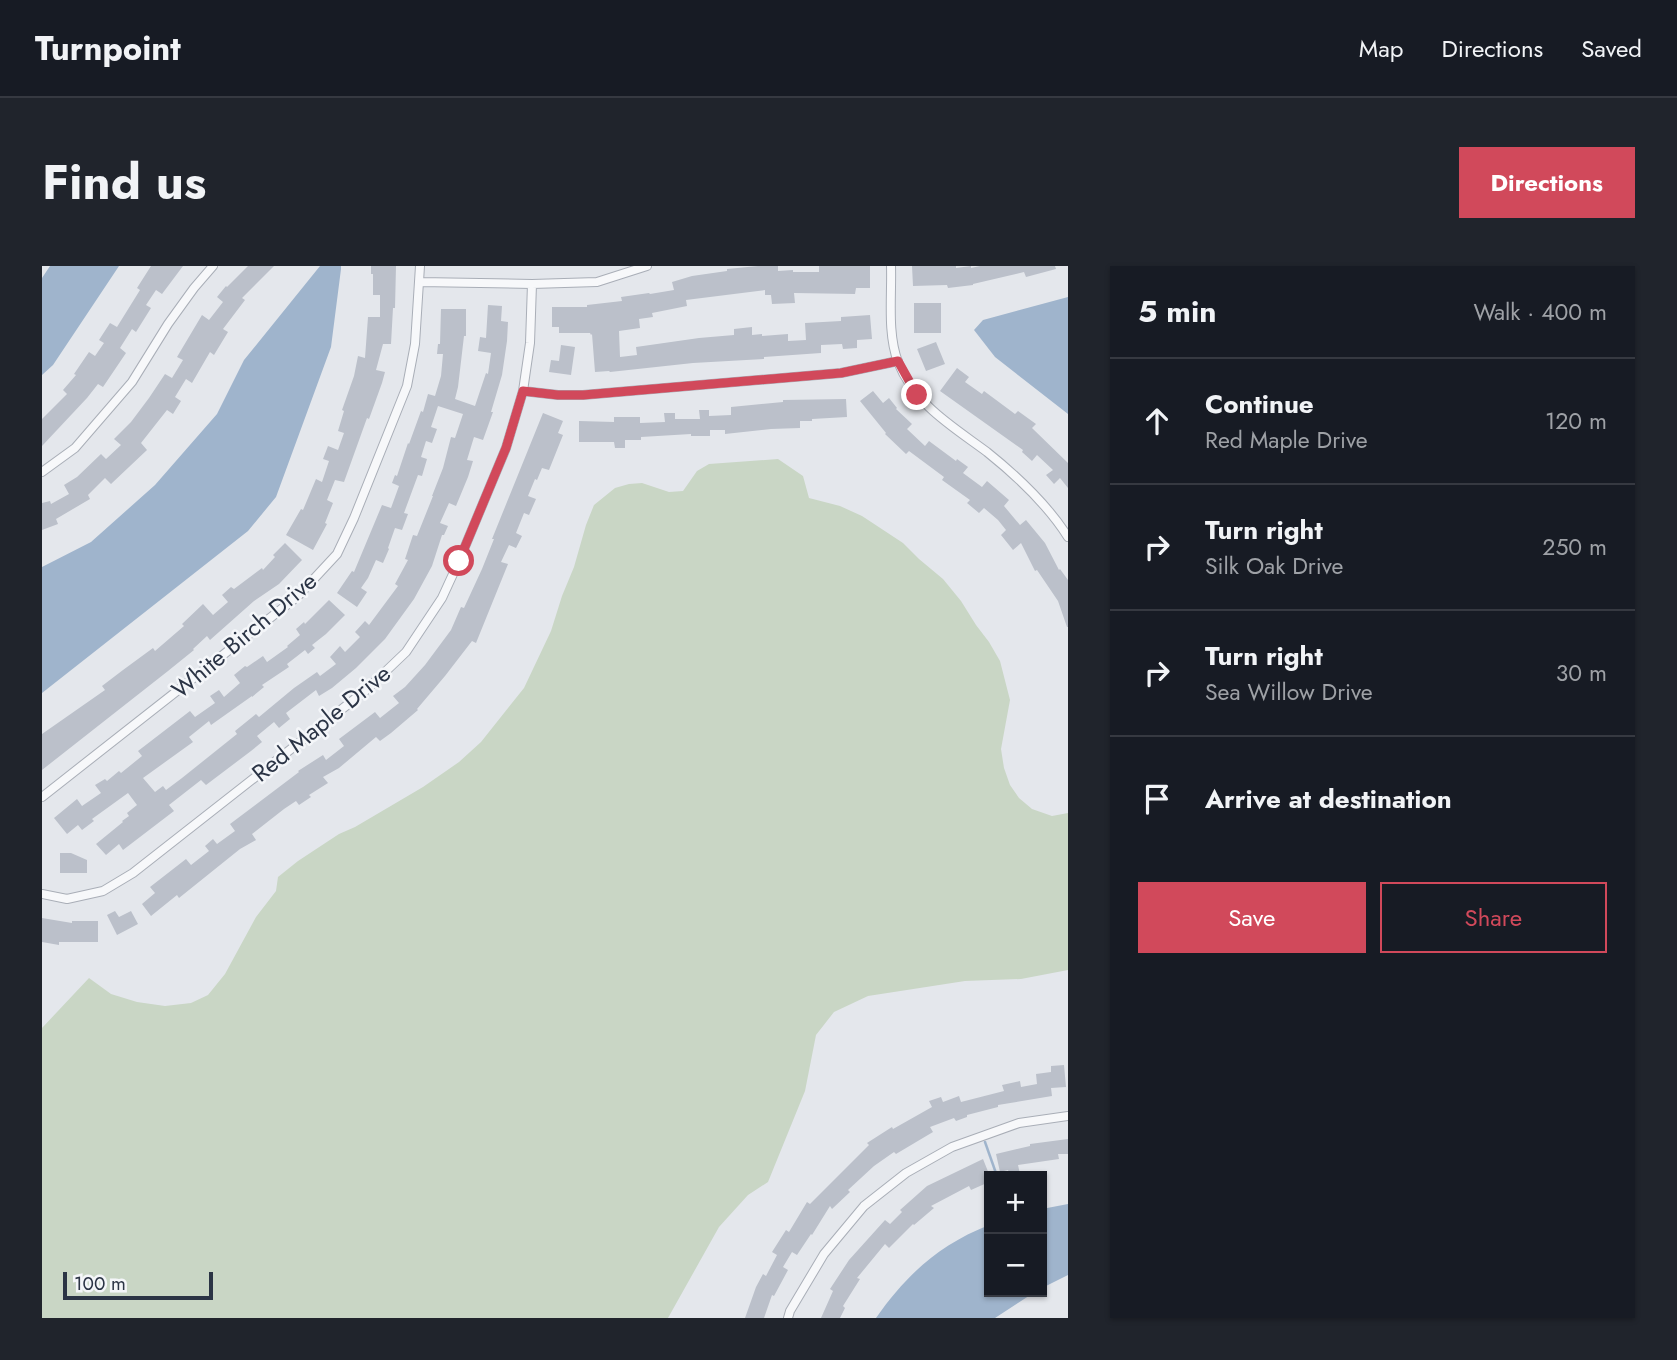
<!DOCTYPE html>
<meta charset="utf-8">
<style>
body{margin:0;font-family:Jost,sans-serif;background:#20242c;color:#f1f3f6}
.controls{position:absolute;right:21px;bottom:21px;display:grid;overflow:hidden;border-radius:0px;box-shadow:0 2px 5px #0004}
.controls button{width:63px;height:63px;display:grid;place-items:center;padding:0;border:0;border-bottom:2px solid #363941;background:#171b24;color:#f1f3f6;font:35px sans-serif}
.scale{position:absolute;left:21px;bottom:18px;width:150px;box-sizing:border-box;padding-left:7px;border:4px solid #2b3445;border-top:0;font-size:19px;line-height:24px;white-space:nowrap;color:#2b3445;-webkit-text-stroke:5px #f4f6f9;paint-order:stroke}
.stop{position:absolute;width:21px;height:21px;margin:-16px;border:5px solid #d1495b;border-radius:50%;background:#fff}
.stop.end{background:#d1495b;border-color:#fff;box-shadow:0 2px 7px #0008}
.list{margin:0;padding:0;list-style:none}
h2{display:flex;justify-content:space-between;align-items:center;height:91px;margin:0;padding:0 28px;font-size:30px}
h2 small{font-size:23px;font-weight:400;color:#9ea1a6}
.list li{display:grid;grid-template-columns:46px 1fr auto;gap:21px;align-items:center;box-sizing:border-box;height:126px;padding:0 28px;border-top:2px solid #363941}
.list b{display:block;font-size:26px;white-space:nowrap}
.list p{margin:0;font-size:23px;white-space:nowrap;color:#9ea1a6}
.list em{font-size:23px;font-style:normal;color:#9ea1a6}
.actions{display:flex;gap:14px;padding:21px 28px}
.actions a{flex:1;padding:16px 0;border:2px solid #d1495b;border-radius:0px;text-align:center;font-size:24px;color:#d1495b}
.actions .main{background:#d1495b;color:#fff}
.icon{flex:none;width:38px;height:38px;fill:none;stroke:currentColor;stroke-width:2;stroke-linecap:round;stroke-linejoin:round}
.map{position:relative;flex:none;width:1026px;height:1052px;overflow:hidden;border-radius:0px}
header{display:flex;align-items:center;gap:42px;box-sizing:border-box;height:98px;padding:0 35px;background:#171b24;border-bottom:2px solid #363941}
header strong{font-size:33px}
nav{display:flex;gap:38px;margin-inline-start:auto;font-size:24px}
.intro{display:flex;align-items:center;justify-content:space-between;box-sizing:border-box;height:168px;padding:0 42px}
h1{margin:0;font-size:49px}
.button{padding:18px 32px;border-radius:0px;background:#d1495b;color:#fff;font-size:24px;font-weight:700}
main{display:flex;gap:42px;padding:0 42px}
aside{flex:1;background:#171b24;border-radius:0px;box-shadow:0 2px 5px #0004}
.map>svg:first-child{display:block}
</style>
<header>
<strong>Turnpoint</strong>
<nav><a>Map</a><a>Directions</a><a>Saved</a></nav>
</header>
<div class="intro"><h1>Find us</h1><a class="button">Directions</a></div>
<main>
<div class="map">
<svg width="1026" height="1052" viewBox="0 0 1026 1052">
<rect width="100%" height="100%" fill="#e4e7ec"/>
<path fill="#c9d6c5" d="M 736,193 L 761,210 L 767,232 L 798,240 L 820,250 L 861,277 L 877,293 L 901,313 L 919,335 L 934,359 L 947,376 L 958,395 L 968,434 L 959,483 L 962,502 L 968,519 L 977,532 L 990,543 L 1010,550 L 1026,547 L 1026,704 L 979,713 L 923,715 L 826,730 L 792,746 L 774,769 L 763,825 L 726,916 L 706,929 L 677,961 L 626,1052 L 0,1052 L 0,762 L 47,712 L 69,728 L 95,736 L 123,740 L 149,737 L 166,729 L 183,708 L 214,651 L 234,625 L 236,611 L 256,595 L 297,568 L 313,561 L 381,521 L 417,496 L 439,476 L 482,422 L 509,365 L 520,330 L 532,301 L 544,259 L 552,239 L 573,222 L 587,218 L 600,217 L 627,226 L 641,225 L 655,205 L 667,198 Z"/>
<path fill="#9fb4cc" d="M 8,0 L 77,0 L 11,99 L 0,109 L 0,12 Z
M 278,0 L 299,0 L 299,3 L 289,81 L 234,231 L 206,265 L 0,427 L 0,301 L 49,276 L 113,219 L 175,148 L 202,94 Z
M 1026,31 L 1026,148 L 953,91 L 932,64 L 941,54 Z
M 1026,938 L 1026,1009 L 1000,1022 L 1000,943 Z
M 947,959 L 947,1026 L 993,1026 L 953,1052 L 834,1052 C 865,1008 897,979 947,959 Z"/>
<g fill="none" stroke-linecap="round" stroke-linejoin="round">
<path stroke="#9fb4cc" stroke-width="2.5" d="M 943,876 L 955,910"/>
</g>
<path fill="#bbc0ca" d="M 109,0 L 141,0 L 120,28 L 114,24 L 104,39 L 109,42 L 94,66 L 90,63 L 78,82 L 84,87 L 61,121 L 56,118 L 45,132 L 0,180 L 0,153 L 25,128 L 21,124 L 34,109 L 32,108 L 47,86 L 53,90 L 62,77 L 57,74 L 68,57 L 75,61 L 98,24 L 95,22 Z
M 206,0 L 232,0 L 200,32 L 203,34 L 181,63 L 186,66 L 172,89 L 168,86 L 150,117 L 144,113 L 133,131 L 139,135 L 131,148 L 125,144 L 99,177 L 105,184 L 69,218 L 63,212 L 46,229 L 48,233 L 14,253 L 16,258 L 0,264 L 0,237 L 8,235 L 9,238 L 27,228 L 22,219 L 35,211 L 59,188 L 64,193 L 79,179 L 72,173 L 89,156 L 107,132 L 123,108 L 130,112 L 141,94 L 135,91 L 160,49 L 167,54 L 181,36 L 175,31 L 184,20 L 185,21 Z
M 329,0 L 354,0 L 353,42 L 351,42 L 349,78 L 341,78 L 334,104 L 343,106 L 340,117 L 327,153 L 325,152 L 302,216 L 293,214 L 285,234 L 291,237 L 283,257 L 285,258 L 271,284 L 244,269 L 259,243 L 261,244 L 274,213 L 280,216 L 287,195 L 281,193 L 286,180 L 296,184 L 302,167 L 296,165 L 302,145 L 300,144 L 312,110 L 316,90 L 323,92 L 326,51 L 338,51 L 338,29 L 331,29 L 331,8 L 329,8 Z
M 716,0 L 736,0 L 736,5 L 751,4 L 751,6 L 777,6 L 777,0 L 828,0 L 828,22 L 814,22 L 813,28 L 752,27 L 753,37 L 730,38 L 729,29 L 723,29 L 723,24 L 644,34 L 645,40 L 610,47 L 611,51 L 597,53 L 598,62 L 577,65 L 578,91 L 595,89 L 594,81 L 657,72 L 692,69 L 692,63 L 710,61 L 710,69 L 720,68 L 720,70 L 746,68 L 746,75 L 764,74 L 763,57 L 799,55 L 799,51 L 828,49 L 830,73 L 815,74 L 815,82 L 801,83 L 800,78 L 779,79 L 779,87 L 722,91 L 722,93 L 651,97 L 568,106 L 567,105 L 553,106 L 550,68 L 549,69 L 548,67 L 517,67 L 517,61 L 510,61 L 510,41 L 545,41 L 545,39 L 580,35 L 579,31 L 607,27 L 608,28 L 632,24 L 630,16 L 650,10 L 685,5 L 685,3 Z
M 870,0 L 914,0 L 914,2 L 929,0 L 929,2 L 938,0 L 1013,0 L 1014,3 L 984,11 L 982,6 L 931,18 L 931,19 L 906,22 L 905,19 L 871,20 Z
M 872,37 L 899,37 L 899,67 L 872,67 Z
M 446,39 L 460,40 L 459,55 L 466,56 L 465,75 L 460,109 L 449,146 L 451,146 L 441,174 L 432,171 L 425,194 L 431,195 L 426,211 L 414,240 L 407,237 L 398,257 L 406,260 L 402,269 L 400,269 L 390,300 L 372,333 L 343,373 L 314,402 L 290,422 L 277,430 L 274,424 L 244,447 L 248,453 L 237,462 L 232,456 L 215,470 L 220,476 L 209,485 L 164,519 L 159,514 L 127,539 L 132,545 L 81,584 L 77,578 L 64,589 L 54,578 L 81,556 L 80,555 L 87,550 L 85,547 L 95,539 L 86,527 L 50,553 L 52,555 L 40,564 L 36,559 L 25,568 L 12,552 L 35,533 L 40,540 L 59,527 L 53,519 L 63,513 L 65,515 L 77,505 L 79,507 L 100,490 L 96,485 L 148,445 L 153,451 L 173,437 L 168,430 L 177,424 L 182,431 L 198,417 L 192,409 L 203,400 L 205,401 L 221,390 L 225,396 L 246,381 L 245,380 L 258,369 L 254,363 L 262,356 L 263,358 L 287,334 L 303,349 L 284,368 L 270,379 L 273,382 L 266,388 L 263,384 L 245,398 L 247,401 L 220,419 L 222,421 L 210,431 L 210,430 L 169,459 L 167,455 L 147,471 L 151,476 L 101,512 L 113,526 L 121,520 L 124,524 L 140,512 L 195,468 L 193,465 L 214,448 L 217,451 L 252,422 L 275,406 L 278,410 L 294,398 L 288,391 L 298,380 L 303,386 L 318,371 L 313,366 L 323,355 L 327,359 L 356,320 L 353,318 L 366,294 L 363,293 L 371,269 L 375,270 L 391,230 L 390,230 L 401,202 L 409,171 L 413,172 L 421,148 L 396,140 L 389,161 L 395,163 L 390,177 L 384,175 L 379,191 L 385,193 L 380,210 L 376,209 L 362,247 L 366,248 L 360,264 L 353,262 L 346,282 L 347,283 L 341,297 L 334,294 L 326,312 L 319,322 L 325,326 L 315,341 L 295,327 L 310,305 L 312,306 L 340,239 L 349,242 L 357,220 L 350,217 L 353,209 L 355,210 L 366,177 L 367,178 L 379,145 L 381,146 L 386,128 L 393,130 L 399,110 L 401,88 L 395,88 L 396,78 L 398,78 L 399,43 L 424,43 L 424,70 L 422,70 L 416,121 L 413,133 L 433,140 L 444,107 L 446,108 L 449,87 L 436,85 L 438,71 L 444,72 Z
M 894,76 L 903,98 L 884,105 L 875,83 Z
M 519,79 L 533,81 L 529,109 L 507,106 L 509,94 L 517,95 Z
M 915,102 L 927,111 L 923,116 L 940,128 L 942,125 L 973,148 L 976,145 L 994,158 L 990,162 L 1026,197 L 1026,222 L 1018,212 L 1012,218 L 1004,209 L 1011,204 L 995,189 L 990,195 L 980,186 L 981,184 L 898,125 Z
M 831,125 L 841,137 L 847,132 L 855,142 L 854,143 L 870,158 L 865,163 L 883,180 L 887,175 L 914,195 L 915,193 L 926,201 L 921,207 L 940,221 L 945,215 L 967,234 L 962,240 L 978,259 L 984,254 L 1003,277 L 1017,304 L 1018,303 L 1026,314 L 1026,361 L 1025,361 L 1016,335 L 995,304 L 993,305 L 979,277 L 971,284 L 959,269 L 964,264 L 956,254 L 942,242 L 937,247 L 925,237 L 928,234 L 900,214 L 902,211 L 867,185 L 864,188 L 843,168 L 844,167 L 818,135 Z
M 804,133 L 805,151 L 770,153 L 770,155 L 758,155 L 758,162 L 729,163 L 683,168 L 683,164 L 668,164 L 668,170 L 649,170 L 649,168 L 599,171 L 599,174 L 583,174 L 583,182 L 573,182 L 572,176 L 537,176 L 537,155 L 572,156 L 572,151 L 598,151 L 598,157 L 623,156 L 622,147 L 633,147 L 633,153 L 658,153 L 657,144 L 667,144 L 667,150 L 689,149 L 689,141 L 741,136 L 741,134 Z
M 501,147 L 521,155 L 516,167 L 521,169 L 507,204 L 500,202 L 495,214 L 493,213 L 486,230 L 494,233 L 487,249 L 482,247 L 474,267 L 480,270 L 474,282 L 467,279 L 459,296 L 466,298 L 434,377 L 430,375 L 403,410 L 375,443 L 376,444 L 349,467 L 338,475 L 334,471 L 297,502 L 281,511 L 286,517 L 267,529 L 269,531 L 257,539 L 254,535 L 242,543 L 210,568 L 214,574 L 198,583 L 137,632 L 135,629 L 109,650 L 100,638 L 113,627 L 108,621 L 144,593 L 149,599 L 167,585 L 163,580 L 171,573 L 175,578 L 193,565 L 188,558 L 257,506 L 256,505 L 281,489 L 284,494 L 302,480 L 297,473 L 333,446 L 338,452 L 357,437 L 351,430 L 363,421 L 383,399 L 409,364 L 419,341 L 422,342 L 440,303 L 452,273 L 450,273 Z
M 243,277 L 260,294 L 237,318 L 212,335 L 168,374 L 165,370 L 151,383 L 152,384 L 126,405 L 0,504 L 0,468 L 63,424 L 60,420 L 81,404 L 111,382 L 113,385 L 142,360 L 140,358 L 161,338 L 171,349 L 186,336 L 180,329 L 189,321 L 192,323 L 220,302 L 221,304 L 233,291 L 231,289 Z
M 18,587 L 29,587 L 45,594 L 45,607 L 18,607 Z
M 73,645 L 77,651 L 89,645 L 96,658 L 75,669 L 65,649 Z
M 0,652 L 30,657 L 30,655 L 56,655 L 56,676 L 17,676 L 17,679 L 0,676 Z
M 1022,799 L 1024,821 L 1009,822 L 1010,830 L 956,839 L 956,841 L 925,849 L 925,851 L 914,855 L 912,852 L 888,861 L 891,866 L 854,888 L 852,886 L 832,900 L 806,924 L 808,926 L 790,943 L 788,940 L 770,969 L 769,968 L 755,989 L 750,986 L 741,1001 L 746,1004 L 732,1030 L 730,1029 L 722,1052 L 703,1052 L 714,1021 L 721,1008 L 724,1010 L 735,989 L 730,986 L 744,964 L 747,966 L 765,936 L 768,938 L 827,879 L 825,877 L 850,861 L 851,863 L 890,841 L 887,835 L 899,831 L 901,836 L 917,830 L 919,836 L 962,825 L 960,819 L 978,815 L 979,821 L 995,818 L 994,808 L 1009,806 L 1009,800 Z
M 1026,873 L 1026,888 L 1016,888 L 1017,893 L 976,899 L 978,908 L 970,910 L 968,910 L 966,904 L 958,906 L 954,888 L 988,880 L 988,878 Z
M 941,893 L 947,908 L 947,916 L 929,924 L 927,920 L 889,940 L 892,942 L 872,959 L 871,958 L 847,982 L 843,978 L 815,1012 L 818,1013 L 801,1040 L 803,1042 L 798,1052 L 779,1052 L 791,1025 L 788,1023 L 807,994 L 843,954 L 848,958 L 860,946 L 858,944 L 885,920 Z"/>
<g fill="none" stroke-linecap="round" stroke-linejoin="round">
<g stroke="#a9aeb7" stroke-width="10">
<path id="street" d="M 849,0 C 850,30 845,67 856,96 C 873,139 910,160 945,186 C 975,210 1005,238 1026,271
M 378,16 L 490,18 L 555,16 L 605,0
M 481,125 L 516,129 L 541,129 L 799,107 L 856,95
M 0,206 L 33,182 L 90,116 L 126,58 L 152,22 L 171,0
M 0,531 L 256,330 L 295,288 L 312,252 L 365,120 L 373,78 L 378,0
M 0,628 L 25,633 L 61,625 L 91,607 L 323,425 L 364,386 L 400,332 L 417,295 L 464,182 L 481,125 L 488,77 L 490,18
M 746,1052 L 748,1045 L 782,988 L 822,940 L 864,907 L 910,881 L 977,857 L 1026,850"/>
</g>
<use href="#street" stroke="#f7f8fa" stroke-width="8"/>
</g>
<g fill="none" stroke-linecap="round" stroke-linejoin="round">
<path stroke="#d1495b" stroke-width="9" d="M 417,295 L 464,182 L 481,125 L 516,129 L 541,129 L 799,107 L 856,95 L 875,129"/>
</g>
<g text-anchor="middle" dominant-baseline="central" stroke-width="5" stroke-linejoin="round" paint-order="stroke">
<g font-size="24" fill="#2b3445" stroke="#f4f6f9">
<text transform="translate(202 369) rotate(-40)">White Birch Drive</text>
<text transform="translate(279 457) rotate(-39)">Red Maple Drive</text>
</g>
</g>
</svg>
<div class="controls">
<button>+</button>
<button>−</button>
</div>
<div class="scale">100 m</div>
<div class="stop" style="left:417px;top:295px"></div>
<div class="stop end" style="left:875px;top:129px"></div>
</div>
<aside>
<h2>5 min<small>Walk · 400 m</small></h2>
<ul class="list">
<li><svg class="icon" aria-label="ahead" viewBox="0 0 24 24"><path d="M12 20V5M6 11l6-6 6 6"/></svg><div><b>Continue</b><p>Red Maple Drive</p></div><em>120 m</em></li>
<li><svg class="icon" aria-label="right" viewBox="0 0 24 24"><path d="M7 20v-9h11M14 6l5 5-5 5"/></svg><div><b>Turn right</b><p>Silk Oak Drive</p></div><em>250 m</em></li>
<li><svg class="icon" aria-label="right" viewBox="0 0 24 24"><path d="M7 20v-9h11M14 6l5 5-5 5"/></svg><div><b>Turn right</b><p>Sea Willow Drive</p></div><em>30 m</em></li>
<li><svg class="icon" aria-label="arrive" viewBox="0 0 24 24"><path d="M6 21V4h12l-3 4 3 4H6"/></svg><div><b>Arrive at destination</b></div></li>
</ul>
<div class="actions"><a class="main">Save</a><a>Share</a></div>
</aside>
</main>
